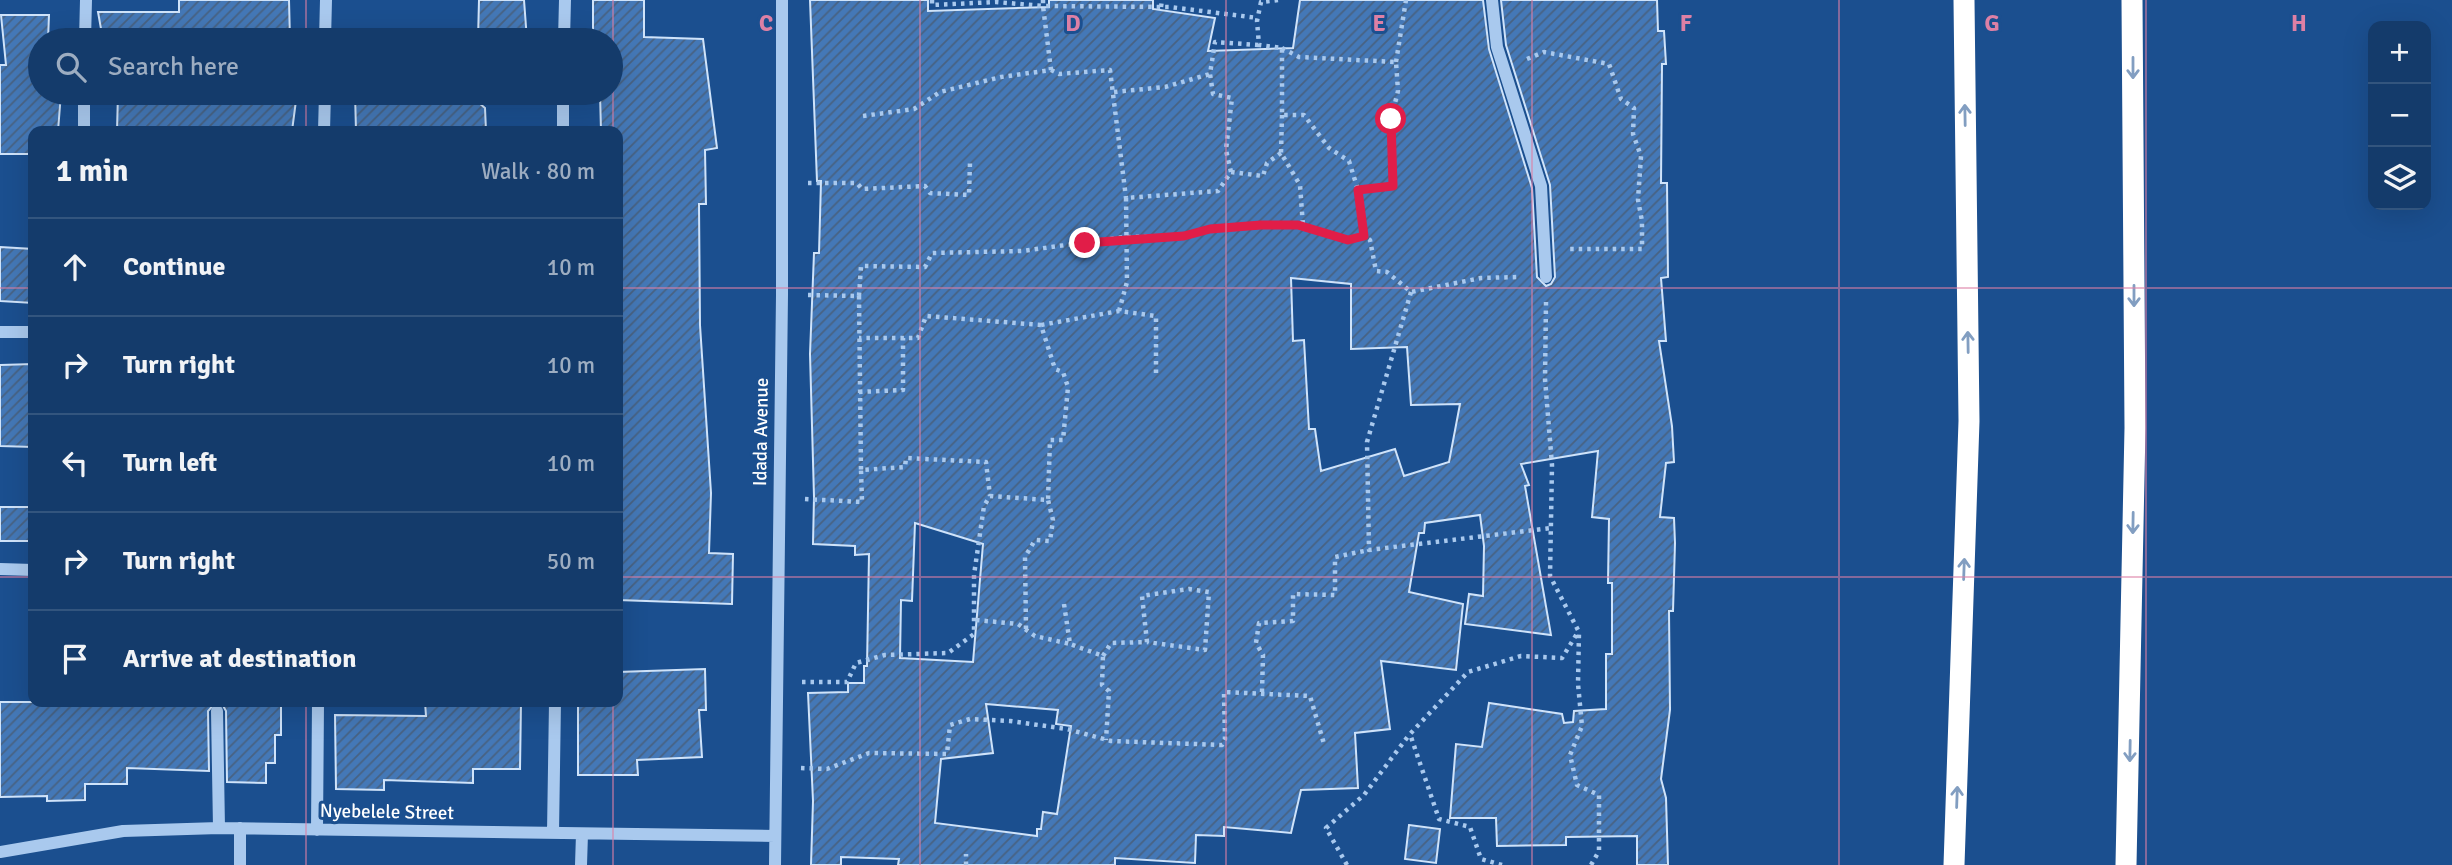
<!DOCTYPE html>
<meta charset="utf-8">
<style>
body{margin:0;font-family:Signika,sans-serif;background:#1d4271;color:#f1f3f6}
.controls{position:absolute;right:21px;top:21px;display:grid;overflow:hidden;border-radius:14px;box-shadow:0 7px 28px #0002}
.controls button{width:63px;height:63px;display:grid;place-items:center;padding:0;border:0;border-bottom:2px solid #33557e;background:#143b6b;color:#f1f3f6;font:35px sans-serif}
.stop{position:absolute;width:21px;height:21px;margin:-16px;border:5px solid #e11d48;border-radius:50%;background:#fff}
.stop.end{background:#e11d48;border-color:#fff;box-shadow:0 2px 7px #0008}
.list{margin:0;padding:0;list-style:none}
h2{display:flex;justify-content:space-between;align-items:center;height:91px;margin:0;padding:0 28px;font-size:30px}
h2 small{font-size:23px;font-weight:400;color:#9dadc1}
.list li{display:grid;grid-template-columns:46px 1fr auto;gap:21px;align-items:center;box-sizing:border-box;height:98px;padding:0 28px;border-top:2px solid #33557e}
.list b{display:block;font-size:26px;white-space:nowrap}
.list em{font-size:23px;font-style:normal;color:#9dadc1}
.icon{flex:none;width:38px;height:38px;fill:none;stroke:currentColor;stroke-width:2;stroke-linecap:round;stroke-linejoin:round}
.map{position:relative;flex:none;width:2452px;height:865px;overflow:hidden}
.search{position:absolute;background:#143b6b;box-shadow:0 7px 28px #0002;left:28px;top:28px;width:595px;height:77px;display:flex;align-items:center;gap:18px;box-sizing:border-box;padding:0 24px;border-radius:38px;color:#9dadc1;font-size:26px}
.panel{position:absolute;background:#143b6b;box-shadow:0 7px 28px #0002;left:28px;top:126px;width:595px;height:581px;border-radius:14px}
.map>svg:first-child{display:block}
</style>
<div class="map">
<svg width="2452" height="865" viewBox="0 0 2452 865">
<defs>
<pattern id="building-hatch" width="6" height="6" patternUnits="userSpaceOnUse" patternTransform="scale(1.75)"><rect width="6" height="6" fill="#4478b7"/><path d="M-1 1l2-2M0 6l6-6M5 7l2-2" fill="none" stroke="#486282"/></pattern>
</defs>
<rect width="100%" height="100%" fill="#1b4f8f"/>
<path fill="url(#building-hatch)" stroke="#cfe3fa" stroke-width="2" fill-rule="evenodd" d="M 179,0 L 289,0 L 290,40 L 103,40 L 98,12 L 179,12 Z
M 479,0 L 524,0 L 527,40 L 478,40 Z
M 593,0 L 644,0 L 644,37 L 703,39 L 717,148 L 705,150 L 706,204 L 699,204 L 700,325 L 711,493 L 709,553 L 733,554 L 732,604 L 618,600 L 618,131 L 601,131 L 600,93 L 611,93 L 611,40 L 593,40 Z
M 810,0 L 928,0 L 928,11 L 1049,7 L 1049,0 L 1153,0 L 1153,9 L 1215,18 L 1208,51 L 1293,48 L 1300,0 L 1483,0 L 1489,49 L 1532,188 L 1537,277 L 1546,286 L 1551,284 L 1555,277 L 1550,185 L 1506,45 L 1501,0 L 1657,0 L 1658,31 L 1664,31 L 1666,64 L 1662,64 L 1661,183 L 1667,183 L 1668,277 L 1661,278 L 1666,341 L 1659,341 L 1672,426 L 1674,462 L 1666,463 L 1660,517 L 1674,518 L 1675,543 L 1673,611 L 1669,611 L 1670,710 L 1661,779 L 1666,798 L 1668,865 L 1637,865 L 1637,836 L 1566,837 L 1566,845 L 1497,846 L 1496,818 L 1450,818 L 1456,744 L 1482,747 L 1489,703 L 1562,714 L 1564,723 L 1573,722 L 1574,711 L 1606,709 L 1606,654 L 1612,654 L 1612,583 L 1608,583 L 1609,519 L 1592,517 L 1598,451 L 1521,464 L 1529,485 L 1525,486 L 1551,635 L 1465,624 L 1469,594 L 1483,596 L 1484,546 L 1480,515 L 1425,523 L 1424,533 L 1419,533 L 1409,592 L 1463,604 L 1456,670 L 1381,661 L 1390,729 L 1355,733 L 1358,788 L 1301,790 L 1291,833 L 1224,827 L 1224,836 L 1196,835 L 1195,863 L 1115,858 L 1115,865 L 898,865 L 899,859 L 841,857 L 841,865 L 811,865 L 813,801 L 808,693 L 848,692 L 848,683 L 864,683 L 864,666 L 867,666 L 869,554 L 855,555 L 855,546 L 813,544 L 814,497 L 810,354 L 814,253 L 819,253 L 821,181 L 817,181 ZM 1291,278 L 1351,284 L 1351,349 L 1407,347 L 1411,405 L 1460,404 L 1449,462 L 1404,476 L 1395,449 L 1321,471 L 1315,429 L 1309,429 L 1304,340 L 1293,341 ZM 915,523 L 983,544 L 973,662 L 900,658 L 901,600 L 912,601 ZM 986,704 L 1058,710 L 1056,724 L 1071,726 L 1057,814 L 1043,812 L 1041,829 L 1037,829 L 1037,836 L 935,823 L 941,759 L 993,753 Z
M 1,15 L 49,15 L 48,40 L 40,40 L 40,93 L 61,93 L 58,131 L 33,131 L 33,154 L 0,154 L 0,65 L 6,65 Z
M 118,93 L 297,93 L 292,131 L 117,131 Z
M 355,93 L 458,94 L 473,98 L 485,108 L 486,131 L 356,131 Z
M 0,247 L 33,249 L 33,303 L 0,301 Z
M 33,364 L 33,447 L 0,446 L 0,365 Z
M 0,507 L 31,507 L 31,541 L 0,541 Z
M 705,669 L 706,710 L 699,710 L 702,757 L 637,760 L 638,775 L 578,775 L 578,702 L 618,702 L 618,672 Z
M 0,702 L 281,702 L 281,735 L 275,735 L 275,763 L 266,763 L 266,783 L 227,782 L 226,711 L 222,704 L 216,702 L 208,711 L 209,771 L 127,768 L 127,784 L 85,784 L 85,800 L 47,801 L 47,796 L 0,797 Z
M 425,702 L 521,702 L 520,769 L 473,769 L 473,783 L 384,780 L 384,790 L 336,789 L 335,715 L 426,716 Z
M 1409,825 L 1440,829 L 1436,863 L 1405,859 Z"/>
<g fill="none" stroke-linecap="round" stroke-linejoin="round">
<path stroke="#a9c9ee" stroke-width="4.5" stroke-dasharray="3.5 5" stroke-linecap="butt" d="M 932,0 L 932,5 L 996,2 L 1043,6 L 1043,0
M 1278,0 L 1261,2 L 1257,21 L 1259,45 L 1282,48 L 1282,115 L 1304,115 L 1329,148 L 1349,161 L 1358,190 L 1364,236
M 1161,7 L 1162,0
M 1282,48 L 1299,57 L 1396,62 L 1398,91 L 1391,119 L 1393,186 L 1358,190
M 1527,59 L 1544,52 L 1609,64 L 1621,99 L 1634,108 L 1633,134 L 1641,156 L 1638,200 L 1642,221 L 1642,249 L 1568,249
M 1396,62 L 1406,0
M 1051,70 L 1059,74 L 1110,70 L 1126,198
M 1114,92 L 1165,87 L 1210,74
M 1282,115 L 1281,153 L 1300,185 L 1303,226
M 863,116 L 914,109 L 940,92 L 1001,77 L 1051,70 L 1043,6 L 1170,7 L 1258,18
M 1231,172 L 1226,150 L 1232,98 L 1213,94 L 1210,74 L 1215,42 L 1259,45
M 808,183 L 857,183 L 862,189 L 925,186 L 930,193 L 969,195 L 970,162
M 1411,292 L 1367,442 L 1369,550 L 1551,528
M 808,295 L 859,296 L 861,266 L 925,267 L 932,253 L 1022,251 L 1125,237 L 1184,236 L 1210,229 L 1261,225 L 1298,224 L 1348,240 L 1364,236 L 1370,240 L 1376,271 L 1387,272 L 1411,292 L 1481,278 L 1520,277
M 859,296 L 861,470
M 1546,302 L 1545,379 L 1552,465 L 1550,576 L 1579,632 L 1578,684 L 1582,726 L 1570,755 L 1577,785 L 1599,795 L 1599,851 L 1591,865
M 1119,311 L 1127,282 L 1126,198 L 1218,191 L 1231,172 L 1263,176 L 1267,163 L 1281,153
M 1041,325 L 1119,311 L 1156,316 L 1156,377
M 859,392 L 903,390 L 903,338
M 805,499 L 862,502 L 861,470 L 905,467 L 906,458 L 986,462 L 990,496
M 1064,604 L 1070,644 L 1103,656 L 1102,685 L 1109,691 L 1106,740
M 976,620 L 1018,624 L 1035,636 L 1070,644
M 1026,629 L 1025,557 L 1035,540 L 1050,541 L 1053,520 L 1048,500
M 1103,656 L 1111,643 L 1147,642 L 1142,596 L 1189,589 L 1209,592 L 1205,650 L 1147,642
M 802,682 L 847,682 L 856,663 L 885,655 L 948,653 L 974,634 L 974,575 L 984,506 L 990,496 L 1048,500 L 1050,440 L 1063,440 L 1068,387 L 1063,372 L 1055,369 L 1041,325 L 926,316 L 918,338 L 859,338
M 1262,692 L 1263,655 L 1256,643 L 1259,623 L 1293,621 L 1293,594 L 1335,595 L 1335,557 L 1369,550
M 801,768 L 827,769 L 869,753 L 947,754 L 950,725 L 970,719 L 1010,721 L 1067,729 L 1111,741 L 1222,745 L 1225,739 L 1224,692 L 1310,696 L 1324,744
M 966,865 L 966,854
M 1347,865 L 1326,828 L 1364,795 L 1409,735
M 1502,865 L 1481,859 L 1470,827 L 1439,819 L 1410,734 L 1468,672 L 1521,656 L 1562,658 L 1578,632"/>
<path stroke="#a9c9ee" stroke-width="12" d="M 1492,0 L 1497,47 L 1541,186 L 1546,277
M 85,40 L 86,0
M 325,40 L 326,0
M 564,40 L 565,0
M 84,131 L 84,93
M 324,131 L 325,93
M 563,131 L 563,93
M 0,332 L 33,332
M 0,569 L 33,570
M 217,711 L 219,828
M 317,830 L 318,702
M 553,833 L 555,702
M 0,852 L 123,831 L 219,828 L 775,836
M 240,865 L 240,828
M 581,865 L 582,834
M 775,865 L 782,295 L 782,0"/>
<path stroke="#fff" stroke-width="21" d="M 1954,865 L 1969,421 L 1964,0
M 2126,865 L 2135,428 L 2132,0"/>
</g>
<defs><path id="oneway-shaft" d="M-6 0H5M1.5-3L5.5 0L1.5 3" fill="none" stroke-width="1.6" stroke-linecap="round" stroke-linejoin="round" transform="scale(1.75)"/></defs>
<g stroke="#829ec1">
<use href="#oneway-shaft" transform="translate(2133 68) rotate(90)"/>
<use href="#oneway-shaft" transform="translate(1965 115) rotate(-91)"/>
<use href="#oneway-shaft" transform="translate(2134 296) rotate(90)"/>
<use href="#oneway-shaft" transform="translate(1968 342) rotate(-91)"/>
<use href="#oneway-shaft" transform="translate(2133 523) rotate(91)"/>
<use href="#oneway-shaft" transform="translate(1964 569) rotate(-88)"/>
<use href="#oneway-shaft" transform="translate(2130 751) rotate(91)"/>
<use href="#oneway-shaft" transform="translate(1957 797) rotate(-88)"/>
</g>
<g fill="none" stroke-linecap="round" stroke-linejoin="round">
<path stroke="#e11d48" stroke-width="9" d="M 1085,243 L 1184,236 L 1210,229 L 1261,225 L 1298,225 L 1348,240 L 1364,236 L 1358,190 L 1393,186 L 1391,119"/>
</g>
<path fill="none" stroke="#dd80a5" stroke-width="2" stroke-opacity="0.55" d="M 306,0 L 306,40M 613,0 L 613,131M 920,0 L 920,865M 1226,0 L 1226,865M 1532,0 L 1532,865M 1839,0 L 1839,865M 2146,0 L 2146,865M 306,93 L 306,131M 0,288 L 33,288M 618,288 L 2452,288M 0,577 L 33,577M 618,577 L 2452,577M 306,702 L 306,865M 613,702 L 613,865"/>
<g text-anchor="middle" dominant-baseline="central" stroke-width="6" stroke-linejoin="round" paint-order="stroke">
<g font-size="19" fill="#fff" stroke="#1b4f8f">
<text transform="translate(761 432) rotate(-89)">Idada Avenue</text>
<text transform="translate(387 812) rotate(1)">Nyebelele Street</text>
</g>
</g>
<g font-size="23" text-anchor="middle" font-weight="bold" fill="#dd80a5" stroke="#1b4f8f" stroke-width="6" stroke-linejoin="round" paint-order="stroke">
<text x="766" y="31">C</text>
<text x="1073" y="31">D</text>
<text x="1379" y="31">E</text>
<text x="1686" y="31">F</text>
<text x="1992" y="31">G</text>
<text x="2299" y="31">H</text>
</g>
</svg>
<div class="controls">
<button>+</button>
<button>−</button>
<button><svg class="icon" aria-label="layers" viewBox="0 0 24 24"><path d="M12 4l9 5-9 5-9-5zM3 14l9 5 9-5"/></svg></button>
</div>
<div class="stop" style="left:1391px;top:119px"></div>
<div class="stop end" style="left:1085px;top:243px"></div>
<div class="search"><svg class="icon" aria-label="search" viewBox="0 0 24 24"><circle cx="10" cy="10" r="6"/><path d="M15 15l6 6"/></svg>Search here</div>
<section class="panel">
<h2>1 min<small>Walk · 80 m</small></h2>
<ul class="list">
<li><svg class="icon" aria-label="ahead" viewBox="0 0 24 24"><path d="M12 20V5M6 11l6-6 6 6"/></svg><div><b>Continue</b></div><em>10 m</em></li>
<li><svg class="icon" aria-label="right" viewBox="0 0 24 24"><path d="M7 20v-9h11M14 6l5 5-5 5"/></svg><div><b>Turn right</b></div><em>10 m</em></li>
<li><svg class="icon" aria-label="left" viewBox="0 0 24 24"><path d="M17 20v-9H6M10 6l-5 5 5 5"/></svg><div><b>Turn left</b></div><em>10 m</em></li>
<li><svg class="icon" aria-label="right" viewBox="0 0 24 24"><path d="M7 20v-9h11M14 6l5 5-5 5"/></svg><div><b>Turn right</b></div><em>50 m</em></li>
<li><svg class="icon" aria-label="arrive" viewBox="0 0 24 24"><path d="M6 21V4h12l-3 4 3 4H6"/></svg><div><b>Arrive at destination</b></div></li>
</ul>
</section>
</div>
